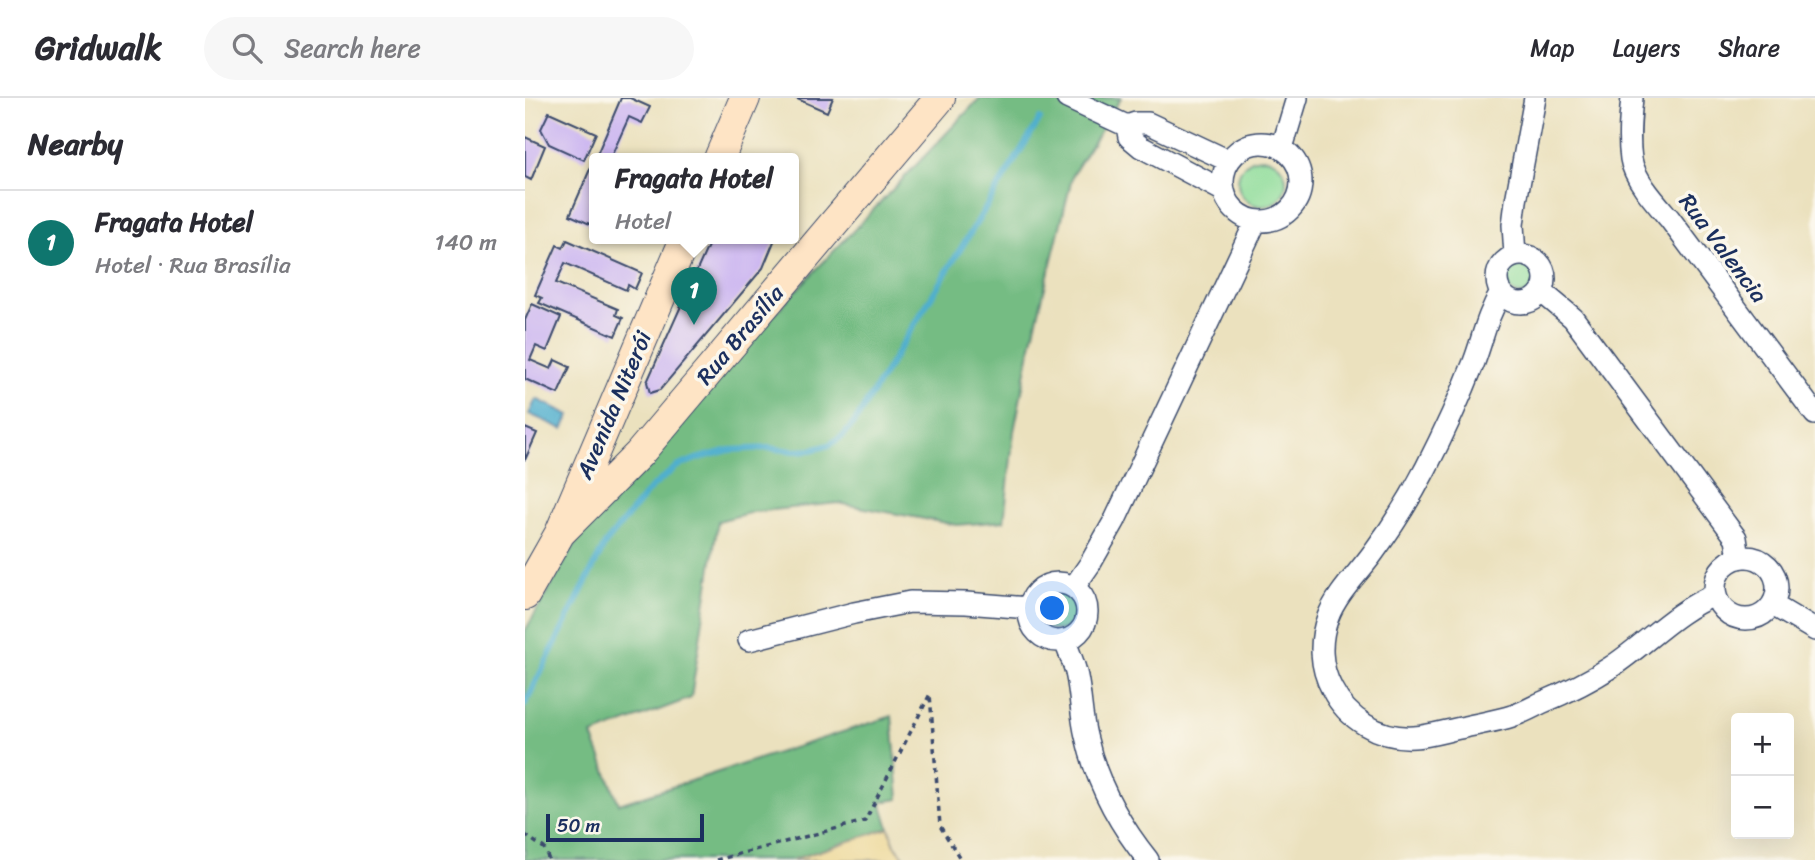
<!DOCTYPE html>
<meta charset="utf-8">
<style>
body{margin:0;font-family:Sriracha,sans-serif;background:#f7f7f7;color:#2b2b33}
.controls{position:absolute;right:21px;bottom:21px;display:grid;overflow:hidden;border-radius:7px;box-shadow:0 7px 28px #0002}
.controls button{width:63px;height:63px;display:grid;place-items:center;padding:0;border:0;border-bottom:2px solid #e1e1e2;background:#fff;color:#2b2b33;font:35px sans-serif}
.scale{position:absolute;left:21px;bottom:18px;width:158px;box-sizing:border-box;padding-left:7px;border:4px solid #1b2f5e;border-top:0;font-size:19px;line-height:24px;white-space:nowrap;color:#1b2f5e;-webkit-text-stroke:5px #fbf7ec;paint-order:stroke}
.you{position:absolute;left:528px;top:511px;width:24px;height:24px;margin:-18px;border:5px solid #fff;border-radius:50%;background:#1a73e8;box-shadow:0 0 0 10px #1a73e833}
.badge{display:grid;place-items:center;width:46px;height:46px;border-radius:50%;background:#0f766e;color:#fff;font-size:23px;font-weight:700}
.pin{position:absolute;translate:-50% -58px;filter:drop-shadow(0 2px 4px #0008)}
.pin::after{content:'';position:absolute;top:37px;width:24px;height:21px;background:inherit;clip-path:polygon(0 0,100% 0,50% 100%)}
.popup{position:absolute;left:64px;top:55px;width:210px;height:91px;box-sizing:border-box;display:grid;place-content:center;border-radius:7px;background:#fff;filter:drop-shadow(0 2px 5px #0005);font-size:23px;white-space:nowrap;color:#7c7c81}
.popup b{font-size:26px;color:#2b2b33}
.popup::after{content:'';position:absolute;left:50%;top:100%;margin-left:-14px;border:14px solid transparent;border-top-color:#fff}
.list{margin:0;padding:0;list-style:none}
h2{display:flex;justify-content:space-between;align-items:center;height:91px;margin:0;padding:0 28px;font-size:30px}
h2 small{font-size:23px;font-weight:400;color:#7c7c81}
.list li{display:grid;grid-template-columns:46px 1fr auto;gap:21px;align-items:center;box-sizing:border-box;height:105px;padding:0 28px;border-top:2px solid #e1e1e2}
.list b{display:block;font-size:26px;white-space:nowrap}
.list p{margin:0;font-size:23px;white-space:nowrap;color:#7c7c81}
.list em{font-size:23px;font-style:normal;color:#7c7c81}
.icon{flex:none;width:38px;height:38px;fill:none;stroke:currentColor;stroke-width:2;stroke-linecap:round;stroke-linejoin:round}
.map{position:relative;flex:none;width:1290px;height:762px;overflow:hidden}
header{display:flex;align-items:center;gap:42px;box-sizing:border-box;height:98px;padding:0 35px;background:#fff;border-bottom:2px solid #e1e1e2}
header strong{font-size:33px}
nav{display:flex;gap:38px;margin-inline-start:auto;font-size:24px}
.search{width:490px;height:63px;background:#f7f7f7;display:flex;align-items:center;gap:18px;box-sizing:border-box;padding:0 24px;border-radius:38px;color:#7c7c81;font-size:26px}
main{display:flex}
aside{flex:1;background:#fff}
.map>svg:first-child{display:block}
</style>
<header>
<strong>Gridwalk</strong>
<div class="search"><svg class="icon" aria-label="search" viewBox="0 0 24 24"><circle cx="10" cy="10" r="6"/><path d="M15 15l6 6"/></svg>Search here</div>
<nav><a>Map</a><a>Layers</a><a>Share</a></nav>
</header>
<main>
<aside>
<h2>Nearby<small></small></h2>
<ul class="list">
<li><span class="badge">1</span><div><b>Fragata Hotel</b><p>Hotel · Rua Brasília</p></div><em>140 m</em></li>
</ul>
</aside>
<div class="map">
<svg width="1290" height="762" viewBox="0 0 1290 762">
<rect width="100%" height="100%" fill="#fbf7ec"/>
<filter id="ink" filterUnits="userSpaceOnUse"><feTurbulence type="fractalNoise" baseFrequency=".0143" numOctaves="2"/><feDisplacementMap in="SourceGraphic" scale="14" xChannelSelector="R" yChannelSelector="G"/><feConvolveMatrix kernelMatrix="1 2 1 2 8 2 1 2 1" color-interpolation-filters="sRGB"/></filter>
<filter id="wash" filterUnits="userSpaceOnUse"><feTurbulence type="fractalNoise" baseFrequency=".00686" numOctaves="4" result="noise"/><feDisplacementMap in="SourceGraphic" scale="28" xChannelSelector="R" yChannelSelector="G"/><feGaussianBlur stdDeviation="1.57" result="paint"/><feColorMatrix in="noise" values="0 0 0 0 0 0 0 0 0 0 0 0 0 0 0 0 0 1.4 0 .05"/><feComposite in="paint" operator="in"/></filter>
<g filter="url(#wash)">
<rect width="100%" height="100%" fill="#ebe1be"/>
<path fill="#90dd9b" stroke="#56867c" stroke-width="2" d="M713 84a24 24 0 1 1 48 0a24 24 0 1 1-48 0Z
M981 181a15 15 0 1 1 30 0a15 15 0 1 1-30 0Z
M515 514a18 18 0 1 1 36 0a18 18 0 1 1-36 0Z"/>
<path fill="#74bc83" stroke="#487670" stroke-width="2" d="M 455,0 L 596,0 L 548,76 L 508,238 L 489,333 L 479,423 L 432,427 L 313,405 L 228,414 L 193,423 L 166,600 L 67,637 L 94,706 L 367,618 L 374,701 L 356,704 L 364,730 L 267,762 L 0,762 L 0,533 L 67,416 L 265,199 Z"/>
<path fill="#eeda9e" stroke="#84847e" stroke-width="2" d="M 364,730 L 370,747 L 382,762 L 267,762 Z"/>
<path fill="#50afce" stroke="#366f96" stroke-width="2" d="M 11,301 L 45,317 L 38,331 L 4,316 Z"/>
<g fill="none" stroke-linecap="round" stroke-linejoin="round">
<path stroke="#50afce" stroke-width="6" d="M 0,606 L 80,446 L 125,391 L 151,369 L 171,361 L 204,352 L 243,350 L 269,353 L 286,352 L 304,347 L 319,337 L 331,322 L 515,21"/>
</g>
<g id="blocks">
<path fill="#c9b2f1" d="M 96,0 L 105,0 L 125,9 L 117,25 L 104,19 L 85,61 L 70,61 Z
M 270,0 L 308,0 L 302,14 Z
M 24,14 L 71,35 L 59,62 L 24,46 L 16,31 Z
M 0,39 L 20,48 L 6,82 L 0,79 Z
M 69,62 L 69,128 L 45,117 Z
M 186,141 L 250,141 L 238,170 L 135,292 L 125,295 L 122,284 Z
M 42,142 L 117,175 L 110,191 L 103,187 L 101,192 L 40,165 L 31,185 L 93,211 L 91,217 L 98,220 L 90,238 L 14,205 L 17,200 L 10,197 L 32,147 L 38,150 Z
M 7,206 L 36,219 L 22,253 L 11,248 L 5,262 L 26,271 L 30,262 L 45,269 L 33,296 L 0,281 L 0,222 Z
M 0,330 L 12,335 L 0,362 Z"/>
</g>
</g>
<g filter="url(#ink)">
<use href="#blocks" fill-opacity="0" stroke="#3a4a6c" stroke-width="2"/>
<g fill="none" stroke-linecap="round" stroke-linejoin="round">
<g stroke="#3a4a6c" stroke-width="24">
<path id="street" d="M 542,0 L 602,28 L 611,25 L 623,25 L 704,63
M 1107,0 C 1105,20 1103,41 1106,61 C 1109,81 1131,105 1144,120 L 1290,316
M 602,28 L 604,39 L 616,49 L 699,93
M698 84a39 39 0 1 1 78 0a39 39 0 1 1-78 0Z
M 757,50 L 772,0
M972 181a24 24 0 1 1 48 0a24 24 0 1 1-48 0Z
M 990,157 L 988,127 L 991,103 L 1010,0
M 1017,194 L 1048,220 L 1211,440 L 1214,460
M 976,195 C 962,217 958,240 949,264 C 935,300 919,335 901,370 C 886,399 868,428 848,455 C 833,476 812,495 803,519 C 794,543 795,569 807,591 C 822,621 854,641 889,639 C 906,638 923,632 940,629 C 956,625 972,623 987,618 C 997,615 1006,610 1016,605 C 1040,595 1065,583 1086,569 C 1121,546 1151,512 1190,497
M1190 490a31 31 0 1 1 62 0a31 31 0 1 1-62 0Z
M504 514a29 29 0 1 1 58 0a29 29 0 1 1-58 0Z
M 549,489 L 565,466 L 590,422 L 731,123
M 1248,507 L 1290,532
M 224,542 L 329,515 L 385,504 L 441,505 L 504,510
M 540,543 C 544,555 550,567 552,579 C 556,598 556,618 561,638 C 571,683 594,726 623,762"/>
</g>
<g stroke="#3a4a6c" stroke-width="32">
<path id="secondary" d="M 194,61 L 220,0
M 35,435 L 114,356 L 415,0
M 0,497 L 35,435 L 160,141"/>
</g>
<path stroke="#3a4a6c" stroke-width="3.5" stroke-dasharray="5 5" stroke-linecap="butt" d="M 0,737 L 19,750 L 24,762
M 191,762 L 340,723 L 405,596 L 415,728 L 436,762"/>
<use href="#street" stroke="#fff" stroke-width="21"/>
<use href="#secondary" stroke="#fee4c5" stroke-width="30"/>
</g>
</g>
<g text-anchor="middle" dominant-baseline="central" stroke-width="7" stroke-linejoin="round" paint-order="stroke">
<g font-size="23" fill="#1b2f5e" stroke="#fbf7ec">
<text transform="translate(1198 150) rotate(53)">Rua Valencia</text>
<text transform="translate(215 237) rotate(-50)">Rua Brasília</text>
<text transform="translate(89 307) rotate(-67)">Avenida Niterói</text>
</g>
</g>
</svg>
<div class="controls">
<button>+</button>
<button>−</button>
</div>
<div class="scale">50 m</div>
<div class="you"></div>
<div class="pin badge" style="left:169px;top:227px">1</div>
<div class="popup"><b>Fragata Hotel</b>Hotel</div>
</div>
</main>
